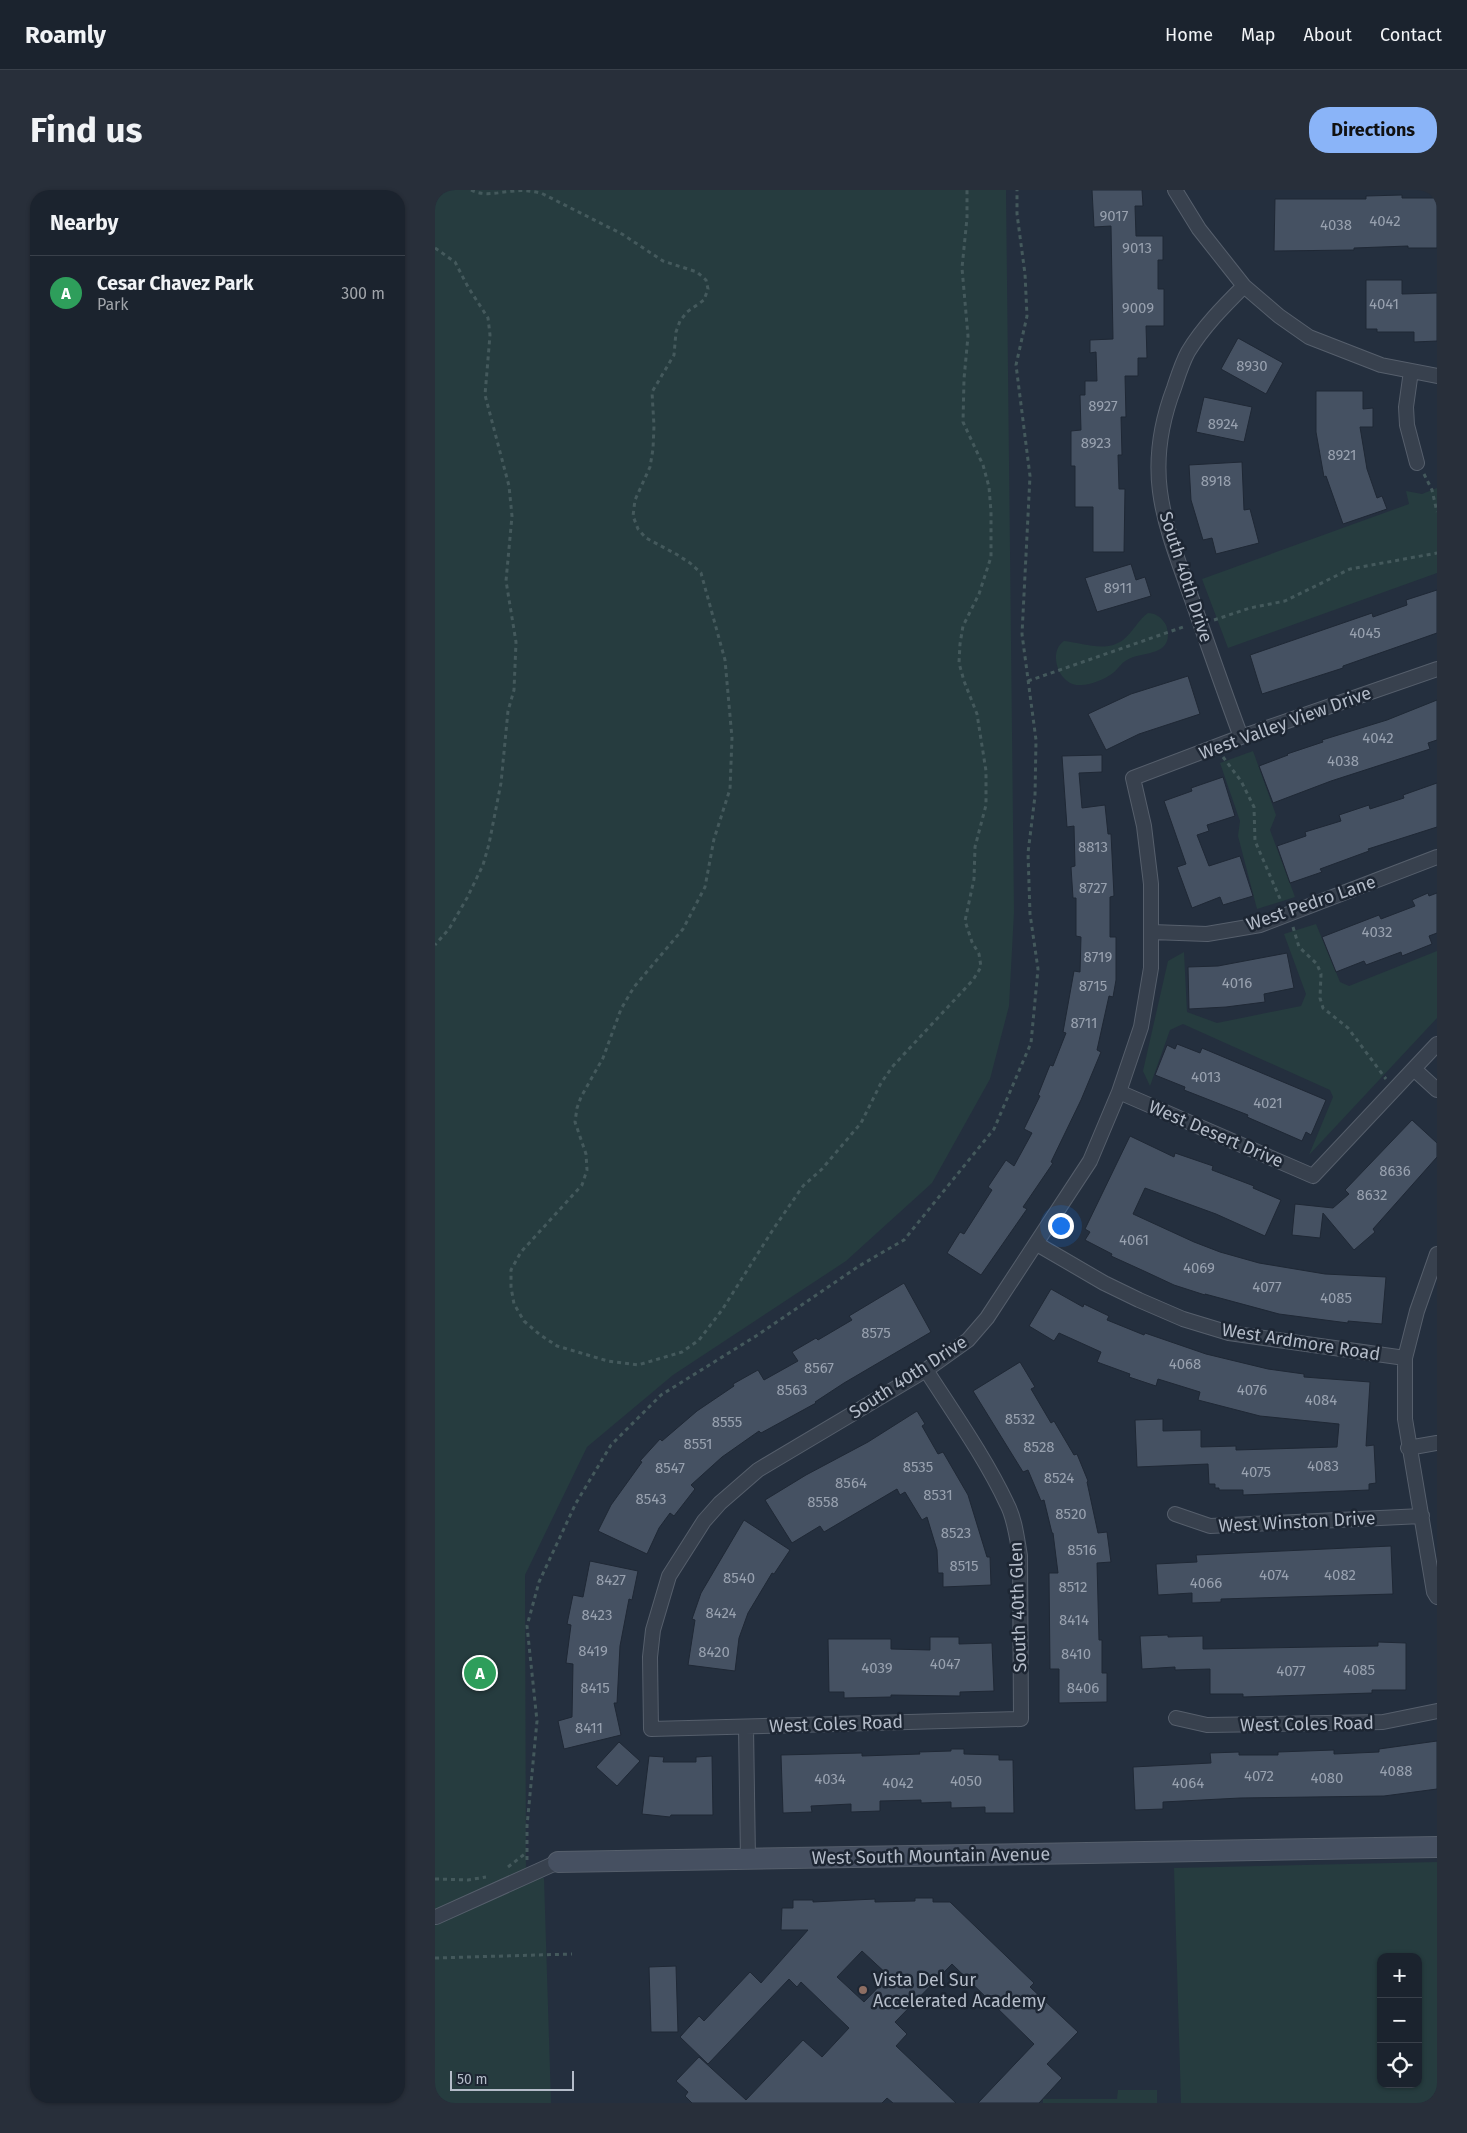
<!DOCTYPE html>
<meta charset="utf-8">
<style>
body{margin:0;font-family:"Fira Sans",sans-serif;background:#282f3a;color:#f1f3f6}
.controls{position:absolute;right:15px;bottom:15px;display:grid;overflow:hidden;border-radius:10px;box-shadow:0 1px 4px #0004}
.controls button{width:45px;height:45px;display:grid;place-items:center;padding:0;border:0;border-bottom:1px solid #39404a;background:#1b232e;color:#f1f3f6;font:25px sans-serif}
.scale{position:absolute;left:15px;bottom:12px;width:124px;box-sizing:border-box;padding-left:5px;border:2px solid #b4bcc9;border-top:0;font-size:14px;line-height:18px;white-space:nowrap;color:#b4bcc9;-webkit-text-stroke:4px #1d2633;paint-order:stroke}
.you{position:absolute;left:625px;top:1035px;width:18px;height:18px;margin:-12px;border:4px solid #fff;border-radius:50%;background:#1a73e8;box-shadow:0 0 0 8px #1a73e833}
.badge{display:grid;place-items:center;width:32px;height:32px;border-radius:50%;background:#8ab4f8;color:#fff;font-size:16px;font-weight:700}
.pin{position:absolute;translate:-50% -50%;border:2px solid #fff;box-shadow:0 1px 5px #0006}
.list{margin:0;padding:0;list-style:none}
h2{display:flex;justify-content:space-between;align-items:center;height:65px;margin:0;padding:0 20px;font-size:21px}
h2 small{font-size:16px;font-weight:400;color:#a0a4aa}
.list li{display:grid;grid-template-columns:32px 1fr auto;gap:15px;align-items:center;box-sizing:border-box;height:75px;padding:0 20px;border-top:1px solid #39404a}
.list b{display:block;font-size:19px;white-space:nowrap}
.list p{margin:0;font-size:16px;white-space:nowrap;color:#a0a4aa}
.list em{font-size:16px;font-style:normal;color:#a0a4aa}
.icon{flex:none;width:28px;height:28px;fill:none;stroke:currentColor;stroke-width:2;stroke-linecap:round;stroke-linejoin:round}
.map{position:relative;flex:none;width:1002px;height:1913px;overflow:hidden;border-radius:20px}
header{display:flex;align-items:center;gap:30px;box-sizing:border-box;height:70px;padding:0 25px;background:#1b232e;border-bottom:1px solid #39404a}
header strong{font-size:24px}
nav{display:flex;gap:28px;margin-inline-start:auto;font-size:18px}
.intro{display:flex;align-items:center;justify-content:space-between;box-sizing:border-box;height:120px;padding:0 30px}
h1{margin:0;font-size:35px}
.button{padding:12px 22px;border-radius:20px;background:#8ab4f8;color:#111;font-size:18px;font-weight:700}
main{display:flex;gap:30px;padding:0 30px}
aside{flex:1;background:#1b232e;border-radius:20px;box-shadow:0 1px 4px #0004}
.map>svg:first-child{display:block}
</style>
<header>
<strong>Roamly</strong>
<nav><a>Home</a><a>Map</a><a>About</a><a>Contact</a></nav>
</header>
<div class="intro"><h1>Find us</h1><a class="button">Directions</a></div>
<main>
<aside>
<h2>Nearby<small></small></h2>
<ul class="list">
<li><span class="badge" style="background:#2e9e5b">A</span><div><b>Cesar Chavez Park</b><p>Park</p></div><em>300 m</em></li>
</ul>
</aside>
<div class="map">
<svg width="1002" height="1913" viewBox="0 0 1002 1913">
<rect width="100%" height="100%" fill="#242f3e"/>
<path fill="#263c3f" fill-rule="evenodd" d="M 0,0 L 571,0 L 579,722 L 574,816 L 555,889 L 497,993 L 411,1071 L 238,1185 L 152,1257 L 90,1385 L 91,1685 L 109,1688 L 116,1913 L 0,1913 Z
M 1002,298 L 1002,383 L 793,458 L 767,389 L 974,314 L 971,301 L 987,304 Z
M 713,423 C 720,423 726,427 729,432 C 732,435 732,439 733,443 C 734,467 706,461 692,470 C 686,473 683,479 678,483 C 670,489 656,495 646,495 C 624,497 612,462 629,451 C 649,453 670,463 688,450 C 698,442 703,430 713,423 Z
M 818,561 L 841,625 L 835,640 L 860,707 L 822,719 L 803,646 L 805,631 L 785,573 Z
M 881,734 L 905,792 L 914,796 L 1002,761 L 1002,828 L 874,965 L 898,907 L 895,900 L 748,834 L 735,840 L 715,896 L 708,881 L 733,771 L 749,762 L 752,822 L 782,833 L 866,816 L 871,804 L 849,744 Z
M 1002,1672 L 1002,1913 L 746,1913 L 739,1678 ZM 946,1767 L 983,1767 L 983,1894 L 946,1894 Z
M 683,1900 L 722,1900 L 722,1913 L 608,1913 L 608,1909 L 682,1909 Z"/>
<path fill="#455162" stroke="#1f2835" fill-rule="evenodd" d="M 657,0 L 707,0 L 708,16 L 700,16 L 701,46 L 728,46 L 728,70 L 723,70 L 723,99 L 729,99 L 729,136 L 711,136 L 712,168 L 703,168 L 703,186 L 690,186 L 691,227 L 686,227 L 687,265 L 683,265 L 684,299 L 690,299 L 689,362 L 658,362 L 658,317 L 640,317 L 640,276 L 636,276 L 636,241 L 646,240 L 645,205 L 650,205 L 650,191 L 662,191 L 661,162 L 655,163 L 655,150 L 678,149 L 676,36 L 659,37 Z
M 967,5 L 967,8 L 1002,8 L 1002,58 L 973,58 L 973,56 L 919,58 L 919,60 L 839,61 L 840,9 L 931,9 L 931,6 Z
M 931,90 L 967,90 L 967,104 L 1002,103 L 1002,151 L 979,152 L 979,142 L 942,142 L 942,139 L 931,139 Z
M 803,148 L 848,173 L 831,204 L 786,179 Z
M 881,201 L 928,201 L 928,219 L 938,218 L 938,237 L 925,237 L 932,279 L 942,308 L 947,306 L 952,319 L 908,334 L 891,286 L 889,287 L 881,242 Z
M 769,207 L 817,217 L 809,252 L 761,242 Z
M 807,272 L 809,320 L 815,319 L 824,353 L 781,364 L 777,348 L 768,350 L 756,310 L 754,275 Z
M 696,374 L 701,390 L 710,387 L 716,406 L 662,422 L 650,388 Z
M 1002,400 L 1002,443 L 908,476 L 908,478 L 827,504 L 815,465 L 937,423 L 938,427 L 972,415 L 971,410 Z
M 753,486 L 765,524 L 704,544 L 671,560 L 653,524 L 696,504 Z
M 1002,510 L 1002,550 L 993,553 L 995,559 L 896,591 L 838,613 L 824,576 L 853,565 L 852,564 L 888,552 L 887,550 L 952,530 Z
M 667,565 L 667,582 L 644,583 L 647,618 L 670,615 L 673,644 L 676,644 L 679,706 L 675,707 L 675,747 L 681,747 L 681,790 L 678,807 L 674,806 L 662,860 L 666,862 L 646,910 L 616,972 L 618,973 L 588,1017 L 592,1019 L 546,1085 L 512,1063 L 525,1042 L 529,1044 L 557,1000 L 553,997 L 571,970 L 579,976 L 597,943 L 589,939 L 605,906 L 603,905 L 615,875 L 618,876 L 631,843 L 628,842 L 639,781 L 645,782 L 646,747 L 641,746 L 641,708 L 638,708 L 636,677 L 640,676 L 639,636 L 632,637 L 627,566 Z
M 788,587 L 800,626 L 772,635 L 774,641 L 762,645 L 774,676 L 805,666 L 818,706 L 788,715 L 785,707 L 757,718 L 742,677 L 751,674 L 729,611 L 757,601 L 756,598 Z
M 1002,593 L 1002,637 L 933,659 L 934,661 L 885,679 L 887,682 L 855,693 L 842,656 L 871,646 L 870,642 L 906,631 L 904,625 L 934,615 L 935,619 L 969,608 L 968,605 Z
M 993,703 L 994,706 L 1002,703 L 1002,743 L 994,746 L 997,754 L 967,766 L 966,762 L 931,775 L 929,771 L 901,782 L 887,747 L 944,725 L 946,729 L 980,716 L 977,710 Z
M 852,763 L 859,798 L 829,804 L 830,812 L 791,817 L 754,819 L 753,777 L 783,776 Z
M 742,854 L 765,863 L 767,858 L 891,910 L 876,945 L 871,942 L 867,951 L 812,927 L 813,925 L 749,900 L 750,897 L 720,885 L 732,855 L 740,859 Z
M 977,930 L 1002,953 L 1002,967 L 938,1039 L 940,1042 L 919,1060 L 888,1023 L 885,1048 L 857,1045 L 860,1014 L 898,1018 L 914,1004 L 910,1000 Z
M 695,946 L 739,967 L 740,963 L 778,976 L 777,980 L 819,996 L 818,998 L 846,1010 L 830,1046 L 781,1024 L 710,998 L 698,1024 L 759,1052 L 785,1062 L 824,1073 L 890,1084 L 951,1087 L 947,1134 L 913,1131 L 913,1133 L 844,1124 L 770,1104 L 770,1105 L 739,1095 L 709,1081 L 676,1066 L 677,1064 L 650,1050 L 655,1042 L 650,1039 Z
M 469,1093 L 496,1142 L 409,1193 L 380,1212 L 381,1213 L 326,1243 L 324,1241 L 287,1267 L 256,1295 L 260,1299 L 239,1326 L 235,1323 L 224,1338 L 212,1364 L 163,1341 L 176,1315 L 207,1272 L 205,1271 L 225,1249 L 227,1251 L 262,1221 L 299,1196 L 298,1194 L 323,1180 L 329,1190 L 363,1171 L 357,1162 L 381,1148 L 383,1150 L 417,1130 L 414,1126 Z
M 616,1099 L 648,1117 L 649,1114 L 674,1126 L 672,1130 L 709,1145 L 710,1143 L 771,1164 L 833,1179 L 869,1184 L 869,1187 L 935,1192 L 931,1256 L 939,1255 L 941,1293 L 934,1294 L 934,1300 L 808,1305 L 808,1300 L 784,1300 L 784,1298 L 780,1298 L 780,1294 L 774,1294 L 773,1274 L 702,1277 L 700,1230 L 728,1229 L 728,1241 L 766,1240 L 766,1257 L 801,1256 L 801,1260 L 902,1257 L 904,1234 L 825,1226 L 763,1210 L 765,1202 L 723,1189 L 721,1196 L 694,1187 L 695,1184 L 662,1172 L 666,1162 L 624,1143 L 619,1151 L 594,1136 Z
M 585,1172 L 600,1197 L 596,1199 L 616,1233 L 619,1231 L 639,1265 L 642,1264 L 653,1291 L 652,1292 L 663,1343 L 672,1342 L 676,1372 L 662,1373 L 664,1450 L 667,1450 L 667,1483 L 672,1483 L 672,1512 L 624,1513 L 624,1479 L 615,1479 L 614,1383 L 623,1383 L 618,1343 L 617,1343 L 609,1310 L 606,1311 L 593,1280 L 588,1282 L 538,1201 Z
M 482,1221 L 490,1234 L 487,1236 L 503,1264 L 508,1262 L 533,1305 L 552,1367 L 555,1367 L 556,1395 L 508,1397 L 508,1383 L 503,1383 L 502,1360 L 492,1327 L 487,1330 L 470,1302 L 465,1305 L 462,1299 L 389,1342 L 385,1336 L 357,1353 L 330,1310 L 371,1285 L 433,1252 Z
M 309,1330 L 355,1360 L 339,1384 L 337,1383 L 313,1423 L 304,1448 L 300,1481 L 253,1475 L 260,1430 L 257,1429 L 266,1403 Z
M 956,1356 L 958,1404 L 786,1409 L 786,1412 L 757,1413 L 757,1403 L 723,1405 L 721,1374 L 762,1372 L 761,1365 Z
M 155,1371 L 203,1381 L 197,1410 L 194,1409 L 185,1456 L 182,1513 L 179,1513 L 186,1545 L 129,1559 L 123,1531 L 137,1527 L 138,1474 L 131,1473 L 136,1435 L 132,1434 L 138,1405 L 148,1407 Z
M 733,1445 L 733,1447 L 768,1446 L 768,1459 L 943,1456 L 943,1452 L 971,1453 L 971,1500 L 937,1500 L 937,1503 L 808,1507 L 808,1504 L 775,1504 L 775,1479 L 740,1480 L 740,1477 L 707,1479 L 705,1446 Z
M 495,1447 L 524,1447 L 524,1454 L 557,1453 L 559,1501 L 525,1502 L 525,1506 L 456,1505 L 456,1507 L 409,1508 L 409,1502 L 394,1502 L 393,1449 L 456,1449 L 456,1459 L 495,1460 Z
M 1002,1551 L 1002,1599 L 949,1606 L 805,1608 L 728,1612 L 728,1619 L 700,1620 L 698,1577 L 776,1573 L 775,1563 L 804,1562 L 804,1565 L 843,1565 L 843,1562 L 899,1560 L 899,1564 L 944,1562 L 944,1559 Z
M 184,1552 L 205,1571 L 182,1596 L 161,1577 Z
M 516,1559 L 529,1559 L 529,1564 L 564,1565 L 564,1570 L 578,1570 L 579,1623 L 550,1623 L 550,1617 L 516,1618 L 516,1612 L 486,1613 L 486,1610 L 445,1611 L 445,1621 L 416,1622 L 416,1614 L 376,1616 L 377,1622 L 348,1623 L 346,1565 L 427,1563 L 427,1566 L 485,1564 L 484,1562 L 516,1561 Z
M 214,1566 L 229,1567 L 228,1572 L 261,1572 L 261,1567 L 277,1566 L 278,1625 L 236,1625 L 235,1627 L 207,1624 Z
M 480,1708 L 498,1708 L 498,1712 L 515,1712 L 599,1793 L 595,1797 L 643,1842 L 612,1874 L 627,1888 L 604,1913 L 543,1913 L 599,1854 L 517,1774 L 460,1832 L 472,1844 L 461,1856 L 521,1913 L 458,1913 L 452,1908 L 447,1913 L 257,1913 L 250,1906 L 253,1902 L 241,1891 L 264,1867 L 311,1910 L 368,1850 L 387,1867 L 414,1838 L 366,1792 L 362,1797 L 354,1789 L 273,1874 L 245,1847 L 264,1826 L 269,1831 L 315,1782 L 326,1793 L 373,1740 L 346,1740 L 347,1718 L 358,1718 L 358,1710 L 378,1710 L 378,1712 L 440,1709 L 440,1712 L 480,1711 ZM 427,1761 L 454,1786 L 429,1812 L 402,1787 Z
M 241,1776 L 243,1842 L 216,1842 L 214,1777 Z"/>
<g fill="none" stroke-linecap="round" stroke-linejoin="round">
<g stroke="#565f6c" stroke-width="16">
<path id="street" d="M 740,0 L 764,39 L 809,96 C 789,116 768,137 753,162 C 747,173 743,186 739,198 C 706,285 731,336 760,418 C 775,461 790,504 806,547
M 809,96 L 844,126 L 874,147 L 946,175 L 1002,186
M 976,181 L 971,217 L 972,235 L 982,273
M 717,742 L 772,744 L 825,735 L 1002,667
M 979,879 L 1002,900
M 684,902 L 878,986 L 1002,854
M 602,1054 L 669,1093 L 704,1110 L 748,1129 L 794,1143 L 970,1168
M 1002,1064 L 982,1121 L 970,1168 L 970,1229 L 999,1402 L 1002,1407
M 491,1180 C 518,1222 551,1269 572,1314 C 580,1329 582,1349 585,1366 L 586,1529 L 216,1539 L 215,1467 L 218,1440 L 234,1386 L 269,1331 L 285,1313 L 323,1280 L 491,1180 L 533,1150 L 552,1128 L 655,971 L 684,902 L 706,837 L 716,778 L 716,694 L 709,636 L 698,588 L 806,547 L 1002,479
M 973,1258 L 1002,1253
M 740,1324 L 775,1336 L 987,1326
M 741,1528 L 772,1535 L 948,1532 L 1002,1521
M 311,1537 L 313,1669
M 1,1727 L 123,1672"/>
</g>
<g stroke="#565f6c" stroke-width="22">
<path id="secondary" d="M 123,1672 L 1002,1657"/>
</g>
<path stroke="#44595c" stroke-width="3" stroke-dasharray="4 4" stroke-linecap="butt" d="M 36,0 C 50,7 64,2 79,1 C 88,0 97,1 106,3 L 187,44 L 228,71 L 262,82 L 271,90 L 273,99 L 269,110 L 252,122 L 245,131 L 241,142 L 239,165 L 217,202 L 219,236 L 218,259 L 215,277 L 200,310 L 198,326 L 203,339 L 211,348 L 241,364 L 255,373 L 266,383 L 290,470 L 297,548 L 295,599 L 279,649 L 270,697 L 248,739 L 199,797 L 186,819 L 168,868 L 146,907 L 142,918 L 140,932 L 151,964 L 152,980 L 147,995 L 86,1062 L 76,1080 L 76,1097 L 79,1114 L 89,1131 L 104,1144 L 122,1156 L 173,1171 L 203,1175 L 247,1162 L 264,1150 L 287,1120 L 339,1038 L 368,996 L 387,979 L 426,933 L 446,893 L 458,876 L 538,790 L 546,777 L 544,764 L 537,752 L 530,731 L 539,689 L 540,657 L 551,615 L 551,581 L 542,524 L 529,491 L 524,473 L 525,454 L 528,436 L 544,404 L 556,367 L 556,322 L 554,297 L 548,275 L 528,232 L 529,189 L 533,146 L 527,78 L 532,28 L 532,0
M 0,58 L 20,72 L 33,97 L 53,128 L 55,145 L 50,205 L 74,296 L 77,326 L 71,391 L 81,452 L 79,500 L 73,521 L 66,593 L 54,654 L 48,675 L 32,708 L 14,739 L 0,755
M 989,284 L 997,300 L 1002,322
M 779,430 L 815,418 L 850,411 L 915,379 L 1002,363
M 593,491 L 751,436
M 788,567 L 806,591 L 819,617 L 820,651 L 846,711
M 858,737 L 864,757 L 882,774 L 886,784 L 885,808 L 888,818 L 913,838 L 951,889
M 92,1670 L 92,1636 L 102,1531 L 92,1436 L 104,1392 L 141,1313 L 176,1255 L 226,1205 L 321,1146 L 424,1076 L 469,1050 L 559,939 L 596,853 L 603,779 L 595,724 L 593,663 L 600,606 L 601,550 L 587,444 L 595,286 L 581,175 L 592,126 L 590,84 L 582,24 L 582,0
M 73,1677 L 91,1663
M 0,1689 L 33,1690 L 51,1687
M 0,1768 L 137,1764"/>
<use href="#street" stroke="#38414e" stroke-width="14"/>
<use href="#secondary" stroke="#465061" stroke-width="20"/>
</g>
<circle fill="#8d6e63" stroke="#1d2633" stroke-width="2" cx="428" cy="1800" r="5"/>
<g text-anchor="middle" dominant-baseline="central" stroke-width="5" stroke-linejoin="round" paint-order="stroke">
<g font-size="15" fill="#98a1af">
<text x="679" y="26">9017</text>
<text x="950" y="31">4042</text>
<text x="901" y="35">4038</text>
<text x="702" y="58">9013</text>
<text x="949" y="114">4041</text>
<text x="703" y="118">9009</text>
<text x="817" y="176">8930</text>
<text x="668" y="216">8927</text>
<text x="788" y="234">8924</text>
<text x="661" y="253">8923</text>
<text x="907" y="265">8921</text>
<text x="781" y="291">8918</text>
<text x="683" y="398">8911</text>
<text x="930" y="443">4045</text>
<text x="943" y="548">4042</text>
<text x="908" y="571">4038</text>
<text x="658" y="657">8813</text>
<text x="658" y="698">8727</text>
<text x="942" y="742">4032</text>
<text x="663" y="767">8719</text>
<text x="802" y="793">4016</text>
<text x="658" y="796">8715</text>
<text x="649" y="833">8711</text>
<text x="771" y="887">4013</text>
<text x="833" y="913">4021</text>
<text x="960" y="981">8636</text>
<text x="937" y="1005">8632</text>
<text x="699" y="1050">4061</text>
<text x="764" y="1078">4069</text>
<text x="832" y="1097">4077</text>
<text x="901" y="1108">4085</text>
<text x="441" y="1143">8575</text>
<text x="750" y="1174">4068</text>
<text x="384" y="1178">8567</text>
<text x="357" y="1200">8563</text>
<text x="817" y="1200">4076</text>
<text x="886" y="1210">4084</text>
<text x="585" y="1229">8532</text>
<text x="292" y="1232">8555</text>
<text x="263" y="1254">8551</text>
<text x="604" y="1257">8528</text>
<text x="888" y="1276">4083</text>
<text x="483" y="1277">8535</text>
<text x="235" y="1278">8547</text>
<text x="821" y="1282">4075</text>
<text x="624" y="1288">8524</text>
<text x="416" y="1293">8564</text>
<text x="503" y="1305">8531</text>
<text x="216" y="1309">8543</text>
<text x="388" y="1312">8558</text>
<text x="636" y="1324">8520</text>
<text x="521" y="1343">8523</text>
<text x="647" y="1360">8516</text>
<text x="529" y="1376">8515</text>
<text x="839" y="1385">4074</text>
<text x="905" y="1385">4082</text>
<text x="304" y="1388">8540</text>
<text x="176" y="1390">8427</text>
<text x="771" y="1393">4066</text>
<text x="638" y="1397">8512</text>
<text x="286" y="1423">8424</text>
<text x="162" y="1425">8423</text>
<text x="639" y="1430">8414</text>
<text x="158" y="1461">8419</text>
<text x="279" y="1462">8420</text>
<text x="641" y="1464">8410</text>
<text x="510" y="1474">4047</text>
<text x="442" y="1478">4039</text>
<text x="924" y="1480">4085</text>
<text x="856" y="1481">4077</text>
<text x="160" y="1498">8415</text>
<text x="648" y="1498">8406</text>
<text x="154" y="1538">8411</text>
<text x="961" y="1581">4088</text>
<text x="824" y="1586">4072</text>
<text x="892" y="1588">4080</text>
<text x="395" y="1589">4034</text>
<text x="531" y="1591">4050</text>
<text x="463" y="1593">4042</text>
<text x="753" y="1593">4064</text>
</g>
<g font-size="18" fill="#b4bcc9" stroke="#1d2633">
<text transform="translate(751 387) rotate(72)">South 40th Drive</text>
<text transform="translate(850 533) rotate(-20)">West Valley View Drive</text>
<text transform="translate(876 713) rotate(-19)">West Pedro Lane</text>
<text transform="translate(781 944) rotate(23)">West Desert Drive</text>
<text transform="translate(866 1152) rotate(9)">West Ardmore Road</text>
<text transform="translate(473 1187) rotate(-33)">South 40th Drive</text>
<text transform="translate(862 1332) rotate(-3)">West Winston Drive</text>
<text transform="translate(583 1417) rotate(-92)">South 40th Glen</text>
<text transform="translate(401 1534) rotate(-2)">West Coles Road</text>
<text transform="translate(872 1534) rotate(-1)">West Coles Road</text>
<text transform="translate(496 1666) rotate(-1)">West South Mountain Avenue</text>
</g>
<g font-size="18" fill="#b4bcc9" stroke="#1d2633" text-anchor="start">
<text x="438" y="1790">Vista Del Sur<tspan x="438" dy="21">Accelerated Academy</tspan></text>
</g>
</g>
</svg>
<div class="controls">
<button>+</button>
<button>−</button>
<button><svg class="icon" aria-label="locate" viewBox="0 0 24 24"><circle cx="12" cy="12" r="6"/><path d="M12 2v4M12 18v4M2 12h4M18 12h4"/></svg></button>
</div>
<div class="scale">50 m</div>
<div class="you"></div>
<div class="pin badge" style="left:45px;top:1483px;background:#2e9e5b">A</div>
</div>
</main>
